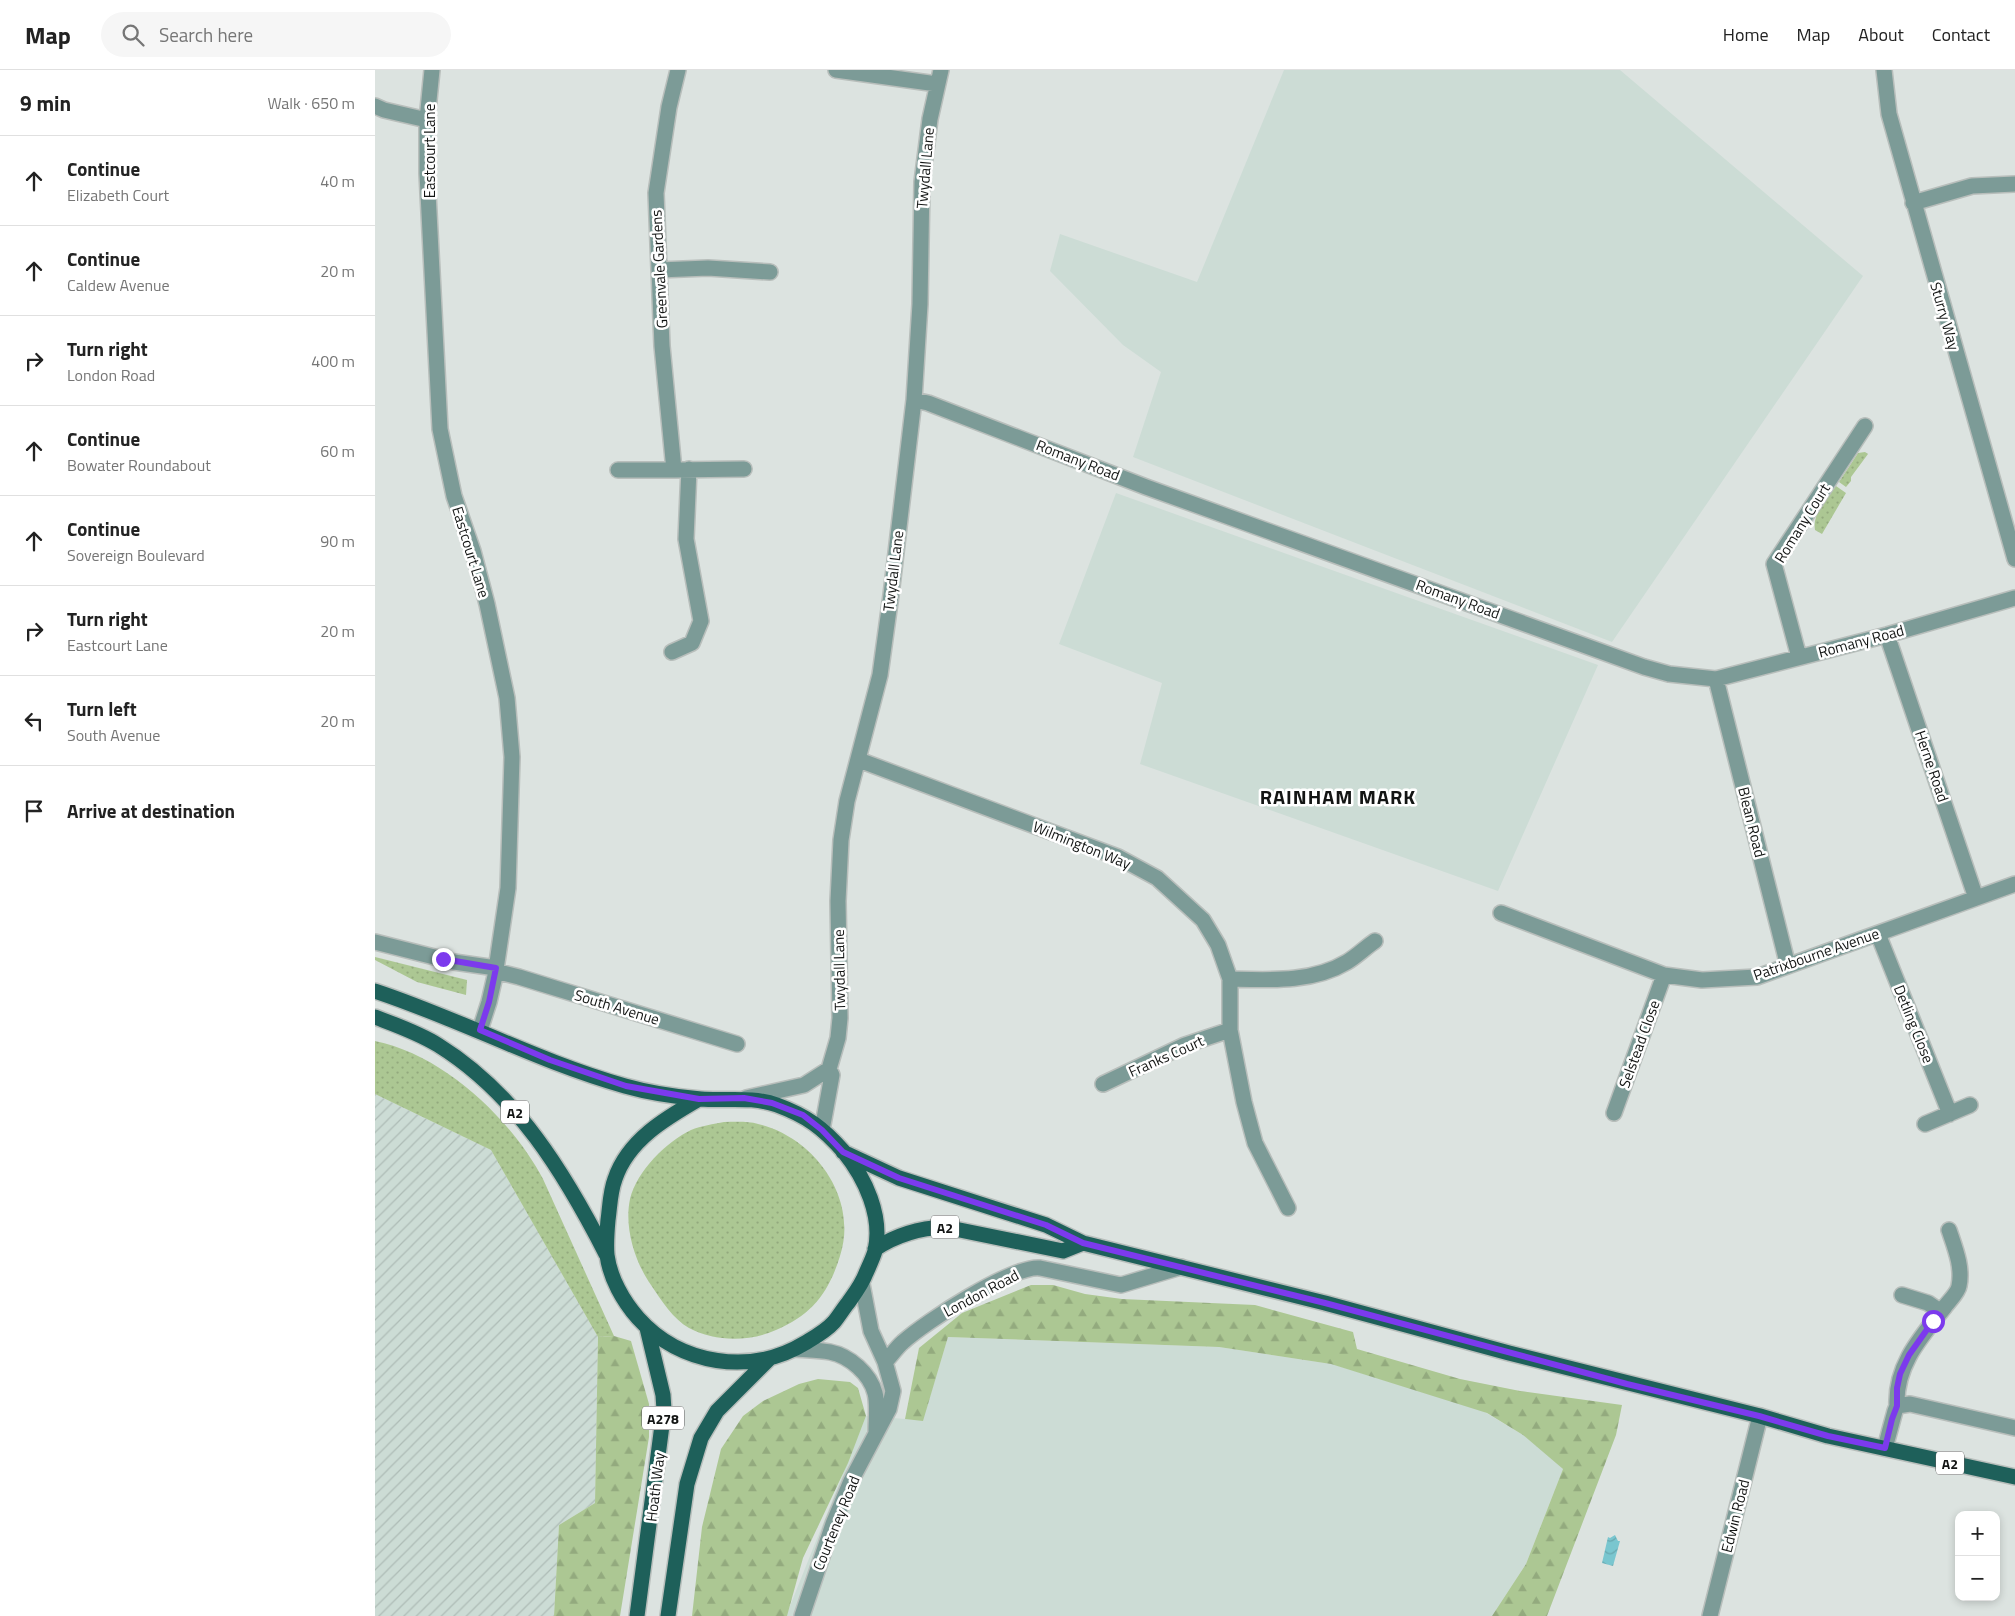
<!DOCTYPE html>
<meta charset="utf-8">
<style>
body{margin:0;font-family:"Titillium Web",sans-serif;background:#f6f6f6;color:#222}
.controls{position:absolute;right:15px;bottom:15px;display:grid;overflow:hidden;border-radius:10px;box-shadow:0 2px 8px #0003}
.controls button{width:45px;height:45px;display:grid;place-items:center;padding:0;border:0;border-bottom:1px solid #e0e0e0;background:#fff;color:#222;font:25px sans-serif}
.stop{position:absolute;width:15px;height:15px;margin:-11px;border:4px solid #7c3aed;border-radius:50%;background:#fff}
.stop.end{background:#7c3aed;border-color:#fff;box-shadow:0 1px 5px #0008}
.list{margin:0;padding:0;list-style:none}
h2{display:flex;justify-content:space-between;align-items:center;height:65px;margin:0;padding:0 20px;font-size:21px}
h2 small{font-size:16px;font-weight:400;color:#767676}
.list li{display:grid;grid-template-columns:32px 1fr auto;gap:15px;align-items:center;box-sizing:border-box;height:90px;padding:0 20px;border-top:1px solid #e0e0e0}
.list b{display:block;font-size:19px;white-space:nowrap}
.list p{margin:0;font-size:16px;white-space:nowrap;color:#767676}
.list em{font-size:16px;font-style:normal;color:#767676}
.icon{flex:none;width:28px;height:28px;fill:none;stroke:currentColor;stroke-width:2;stroke-linecap:round;stroke-linejoin:round}
.map{position:relative;flex:none;width:1640px;height:1546px;overflow:hidden}
header{display:flex;align-items:center;gap:30px;box-sizing:border-box;height:70px;padding:0 25px;background:#fff;border-bottom:1px solid #e0e0e0}
header strong{font-size:24px}
nav{display:flex;gap:28px;margin-inline-start:auto;font-size:18px}
.search{width:350px;height:45px;background:#f6f6f6;display:flex;align-items:center;gap:12px;box-sizing:border-box;padding:0 18px;border-radius:28px;color:#767676;font-size:19px}
main{display:flex}
aside{flex:1;background:#fff}
.map>svg:first-child{display:block}
</style>
<header>
<strong>Map</strong>
<div class="search"><svg class="icon" aria-label="search" viewBox="0 0 24 24"><circle cx="10" cy="10" r="6"/><path d="M15 15l6 6"/></svg>Search here</div>
<nav><a>Home</a><a>Map</a><a>About</a><a>Contact</a></nav>
</header>
<main>
<aside>
<h2>9 min<small>Walk · 650 m</small></h2>
<ul class="list">
<li><svg class="icon" aria-label="ahead" viewBox="0 0 24 24"><path d="M12 20V5M6 11l6-6 6 6"/></svg><div><b>Continue</b><p>Elizabeth Court</p></div><em>40 m</em></li>
<li><svg class="icon" aria-label="ahead" viewBox="0 0 24 24"><path d="M12 20V5M6 11l6-6 6 6"/></svg><div><b>Continue</b><p>Caldew Avenue</p></div><em>20 m</em></li>
<li><svg class="icon" aria-label="right" viewBox="0 0 24 24"><path d="M7 20v-9h11M14 6l5 5-5 5"/></svg><div><b>Turn right</b><p>London Road</p></div><em>400 m</em></li>
<li><svg class="icon" aria-label="ahead" viewBox="0 0 24 24"><path d="M12 20V5M6 11l6-6 6 6"/></svg><div><b>Continue</b><p>Bowater Roundabout</p></div><em>60 m</em></li>
<li><svg class="icon" aria-label="ahead" viewBox="0 0 24 24"><path d="M12 20V5M6 11l6-6 6 6"/></svg><div><b>Continue</b><p>Sovereign Boulevard</p></div><em>90 m</em></li>
<li><svg class="icon" aria-label="right" viewBox="0 0 24 24"><path d="M7 20v-9h11M14 6l5 5-5 5"/></svg><div><b>Turn right</b><p>Eastcourt Lane</p></div><em>20 m</em></li>
<li><svg class="icon" aria-label="left" viewBox="0 0 24 24"><path d="M17 20v-9H6M10 6l-5 5 5 5"/></svg><div><b>Turn left</b><p>South Avenue</p></div><em>20 m</em></li>
<li><svg class="icon" aria-label="arrive" viewBox="0 0 24 24"><path d="M6 21V4h12l-3 4 3 4H6"/></svg><div><b>Arrive at destination</b></div></li>
</ul>
</aside>
<div class="map">
<svg width="1640" height="1546" viewBox="0 0 1640 1546">
<defs>
<pattern id="industrial-furrows" width="10" height="10" patternUnits="userSpaceOnUse" patternTransform="scale(1.25)"><rect width="10" height="10" fill="#ccdcd5"/><path d="M-1 1l2-2M0 10L10 0M9 11l2-2" fill="none" stroke="#aebcb6"/></pattern>
<pattern id="grass-dots" width="8" height="8" patternUnits="userSpaceOnUse" patternTransform="scale(1.25)"><rect width="8" height="8" fill="#acc793"/><path d="M2 2h.1M6 6h.1" fill="none" stroke="#93aa7e" stroke-width="1.8" stroke-linecap="round"/></pattern>
<pattern id="forest-firs" width="22" height="20" patternUnits="userSpaceOnUse" patternTransform="scale(1.25)"><rect width="22" height="20" fill="#acc793"/><path d="M5 1l3.5 6h-7zM16 11l3.5 6h-7z" fill="#93aa7e"/></pattern>
<pattern id="water-waves" width="16" height="10" patternUnits="userSpaceOnUse" patternTransform="scale(1.25)"><rect width="16" height="10" fill="#79c6cf"/><path d="M0 5q4-4 8 0t8 0" fill="none" stroke="#68a9b1"/></pattern>
</defs>
<rect width="100%" height="100%" fill="#dce3e0"/>
<path fill="#ccdcd5" d="M 909,0 L 1245,0 L 1488,206 L 1237,572 L 758,387 L 786,302 L 748,275 L 675,201 L 685,164 L 822,212 Z
M 741,423 L 1223,595 L 1123,821 L 765,694 L 787,613 L 684,574 Z
M 573,1267 L 844,1277 L 957,1294 L 1108,1341 L 1148,1365 L 1171,1382 L 1188,1399 L 1151,1494 L 1117,1546 L 411,1546 L 491,1346 L 544,1350 L 553,1333 Z"/>
<path fill="url(#industrial-furrows)" d="M 0,1024 L 116,1080 L 223,1267 L 220,1433 L 184,1455 L 179,1546 L 0,1546 Z"/>
<path fill="url(#grass-dots)" d="M 1490,382 L 1493,384 L 1476,407 L 1476,411 L 1471,417 L 1464,412 L 1483,383 Z
M 1461,416 L 1471,423 L 1447,464 L 1440,460 C 1437,443 1452,429 1461,416 Z
M 0,887 L 92,910 L 91,925 L 42,912 L 0,890 Z
M 0,971 C 69,985 136,1049 168,1109 L 239,1266 L 223,1267 L 116,1080 L 0,1024 Z
M 349,1052 C 360,1052 373,1051 383,1054 C 439,1067 484,1128 465,1186 C 454,1222 437,1245 401,1260 C 374,1272 340,1272 314,1258 C 298,1249 286,1230 276,1215 C 260,1192 249,1158 255,1129 C 262,1101 291,1072 316,1060 C 326,1056 339,1054 349,1052 Z"/>
<path fill="url(#forest-firs)" d="M 656,1215 L 678,1215 L 710,1224 L 747,1229 L 880,1235 L 978,1262 L 982,1279 L 1085,1309 L 1145,1321 L 1247,1335 L 1241,1365 L 1172,1546 L 1117,1546 L 1151,1494 L 1188,1399 L 1148,1365 L 1112,1343 L 956,1294 L 844,1277 L 573,1267 L 548,1351 L 530,1349 L 544,1278 L 587,1243 Z
M 239,1266 L 256,1271 L 274,1334 L 274,1367 L 245,1546 L 179,1546 L 184,1455 L 220,1433 L 223,1267 Z
M 443,1309 L 475,1312 L 483,1318 L 491,1346 L 473,1393 L 428,1488 L 412,1546 L 317,1546 L 327,1457 L 346,1379 L 368,1346 L 388,1331 L 424,1314 Z"/>
<path fill="url(#water-waves)" d="M 1240,1465 L 1243,1471 L 1245,1471 L 1238,1496 L 1227,1493 L 1233,1467 L 1235,1468 Z"/>
<g fill="none" stroke-linecap="round" stroke-linejoin="round">
<g stroke="#b8bebb" stroke-width="18">
<path id="street" d="M 57,0 L 52,50 L 52,103 L 65,359 L 79,426 L 98,481 L 112,534 L 132,628 L 137,687 L 133,818 L 120,906 L 114,932 L 105,960
M 303,0 L 294,37 L 281,123 L 287,276 L 299,400 L 369,399
M 461,0 L 562,14
M 1509,0 L 1514,44 L 1640,489
M 0,36 L 9,40 L 52,50
M 1538,133 L 1597,116 L 1640,114
M 284,200 L 333,198 L 395,202
M 539,330 L 553,333 L 771,417 L 1269,597 L 1294,604 L 1341,609 L 1512,565 L 1640,528
M 243,400 L 299,400
M 1512,565 L 1601,828
M 297,582 L 317,573 L 326,551 L 311,469 L 314,399
M 1424,587 L 1399,494 L 1490,356
M 1341,609 L 1413,896
M 484,690 L 743,787 L 782,808 L 828,850 L 843,875 L 855,909 L 855,960 L 869,1032 L 880,1073 L 913,1138
M 1126,843 L 1289,905 L 1327,910 L 1382,907 L 1640,814
M 1503,864 L 1575,1044
M 0,872 L 79,892 L 121,898
M 120,901 L 144,907 L 362,974
M 855,909 C 894,910 937,913 972,892 C 982,886 991,877 1000,871
M 728,1014 L 810,975 L 855,960
M 371,1028 L 429,1015 L 454,999
M 1239,1043 L 1289,905
M 1550,1054 L 1595,1035
M 447,1060 L 457,1005 L 454,999 L 463,968 L 465,948 L 463,831 L 466,770 L 472,731 L 505,605 L 516,525 L 539,330 L 545,234 L 547,112 L 555,49 L 566,0
M 1527,1225 L 1553,1233 L 1566,1242
M 420,1279 C 432,1280 444,1280 455,1282 C 475,1286 495,1304 500,1323 C 503,1334 501,1349 501,1362
M 510,1292 C 516,1286 521,1278 528,1272 C 550,1252 638,1195 665,1198 L 746,1215 L 806,1197
M 1522,1336 C 1520,1296 1545,1268 1569,1238 C 1573,1232 1583,1223 1584,1216 C 1588,1197 1580,1178 1574,1160
M 1510,1378 L 1520,1341 L 1522,1336 L 1535,1334 L 1640,1358
M 427,1546 L 458,1454 L 476,1411 L 514,1339 L 518,1321 L 510,1292 L 496,1261 L 487,1214
M 1335,1546 L 1385,1346"/>
</g>
<g stroke="#b8bebb" stroke-width="18">
<path id="primary" d="M 0,921 C 85,949 164,992 250,1016 C 271,1022 303,1027 326,1029 C 351,1031 377,1026 402,1035 C 432,1046 448,1058 469,1082 C 490,1108 508,1146 500,1181 C 498,1188 494,1196 491,1203 C 487,1214 480,1223 473,1233 C 468,1239 464,1246 459,1252 C 451,1261 440,1267 430,1273 C 376,1306 305,1295 263,1248 C 248,1231 235,1208 232,1185 C 231,1174 232,1161 233,1150 C 235,1136 235,1122 240,1109 C 253,1070 291,1048 324,1029
M 0,947 C 21,955 44,963 63,975 C 142,1024 190,1104 231,1184
M 468,1082 L 524,1108 L 671,1155 L 708,1173 L 950,1233 L 1134,1283 L 1385,1346 L 1453,1366 L 1640,1407
M 500,1179 C 521,1165 545,1158 570,1157 L 688,1181 L 708,1173
M 262,1546 L 289,1340 L 288,1325 L 272,1258
M 293,1546 L 312,1414 L 326,1368 L 342,1341 L 394,1289"/>
</g>
<use href="#street" stroke="#7c9b97" stroke-width="15"/>
<use href="#primary" stroke="#1e605a" stroke-width="15"/>
</g>
<g fill="none" stroke-linecap="round" stroke-linejoin="round">
<path stroke="#7c3aed" stroke-width="6" d="M 68,889 L 121,898 L 114,932 L 105,960 L 175,990 L 251,1016 L 324,1029 L 369,1028 L 397,1033 L 428,1045 L 447,1060 L 468,1082 L 524,1108 L 671,1155 L 708,1173 L 950,1233 L 1252,1314 L 1384,1346 L 1453,1366 L 1510,1378 L 1517,1349 L 1522,1336 L 1522,1318 L 1525,1304 L 1534,1285 L 1558,1251"/>
</g>
<g text-anchor="middle" dominant-baseline="central" stroke-width="5" stroke-linejoin="round" paint-order="stroke">
<g fill="#fff" stroke="#5a5b5a" stroke-width="1">
<rect x="126" y="1030.5" width="28" height="23" rx="4"/>
<rect x="556" y="1145.5" width="28" height="23" rx="4"/>
<rect x="267" y="1336.5" width="42" height="23" rx="4"/>
<rect x="1561" y="1381.5" width="28" height="23" rx="4"/>
</g>
<g font-size="14" font-weight="bold" fill="#131514">
<text x="140" y="1042">A2</text>
<text x="570" y="1157">A2</text>
<text x="288" y="1348">A278</text>
<text x="1575" y="1393">A2</text>
</g>
<g font-size="15" fill="#131514" stroke="#fff">
<text transform="translate(54 81) rotate(-90)">Eastcourt Lane</text>
<text transform="translate(550 98) rotate(-85)">Twydall Lane</text>
<text transform="translate(284 199) rotate(-93)">Greenvale Gardens</text>
<text transform="translate(1570 246) rotate(74)">Sturry Way</text>
<text transform="translate(703 390) rotate(21)">Romany Road</text>
<text transform="translate(1427 453) rotate(-58)">Romany Court</text>
<text transform="translate(96 482) rotate(73)">Eastcourt Lane</text>
<text transform="translate(518 501) rotate(-83)">Twydall Lane</text>
<text transform="translate(1083 529) rotate(20)">Romany Road</text>
<text transform="translate(1486 571) rotate(-15)">Romany Road</text>
<text transform="translate(1557 696) rotate(71)">Herne Road</text>
<text transform="translate(1377 752) rotate(76)">Blean Road</text>
<text transform="translate(707 775) rotate(22)">Wilmington Way</text>
<text transform="translate(1441 884) rotate(-19)">Patrixbourne Avenue</text>
<text transform="translate(464 900) rotate(-91)">Twydall Lane</text>
<text transform="translate(242 937) rotate(17)">South Avenue</text>
<text transform="translate(1539 954) rotate(68)">Detling Close</text>
<text transform="translate(1264 974) rotate(-70)">Selstead Close</text>
<text transform="translate(791 986) rotate(-24)">Franks Court</text>
<text transform="translate(606 1223) rotate(-28)">London Road</text>
<text transform="translate(280 1417) rotate(-83)">Hoath Way</text>
<text transform="translate(1360 1446) rotate(-76)">Edwin Road</text>
<text transform="translate(461 1453) rotate(-68)">Courteney Road</text>
</g>
<g font-size="20" font-weight="bold" letter-spacing="1" fill="#131514" stroke="#fff">
<text x="963" y="726">RAINHAM MARK</text>
</g>
</g>
</svg>
<div class="controls">
<button>+</button>
<button>−</button>
</div>
<div class="stop" style="left:1558px;top:1251px"></div>
<div class="stop end" style="left:68px;top:889px"></div>
</div>
</main>
